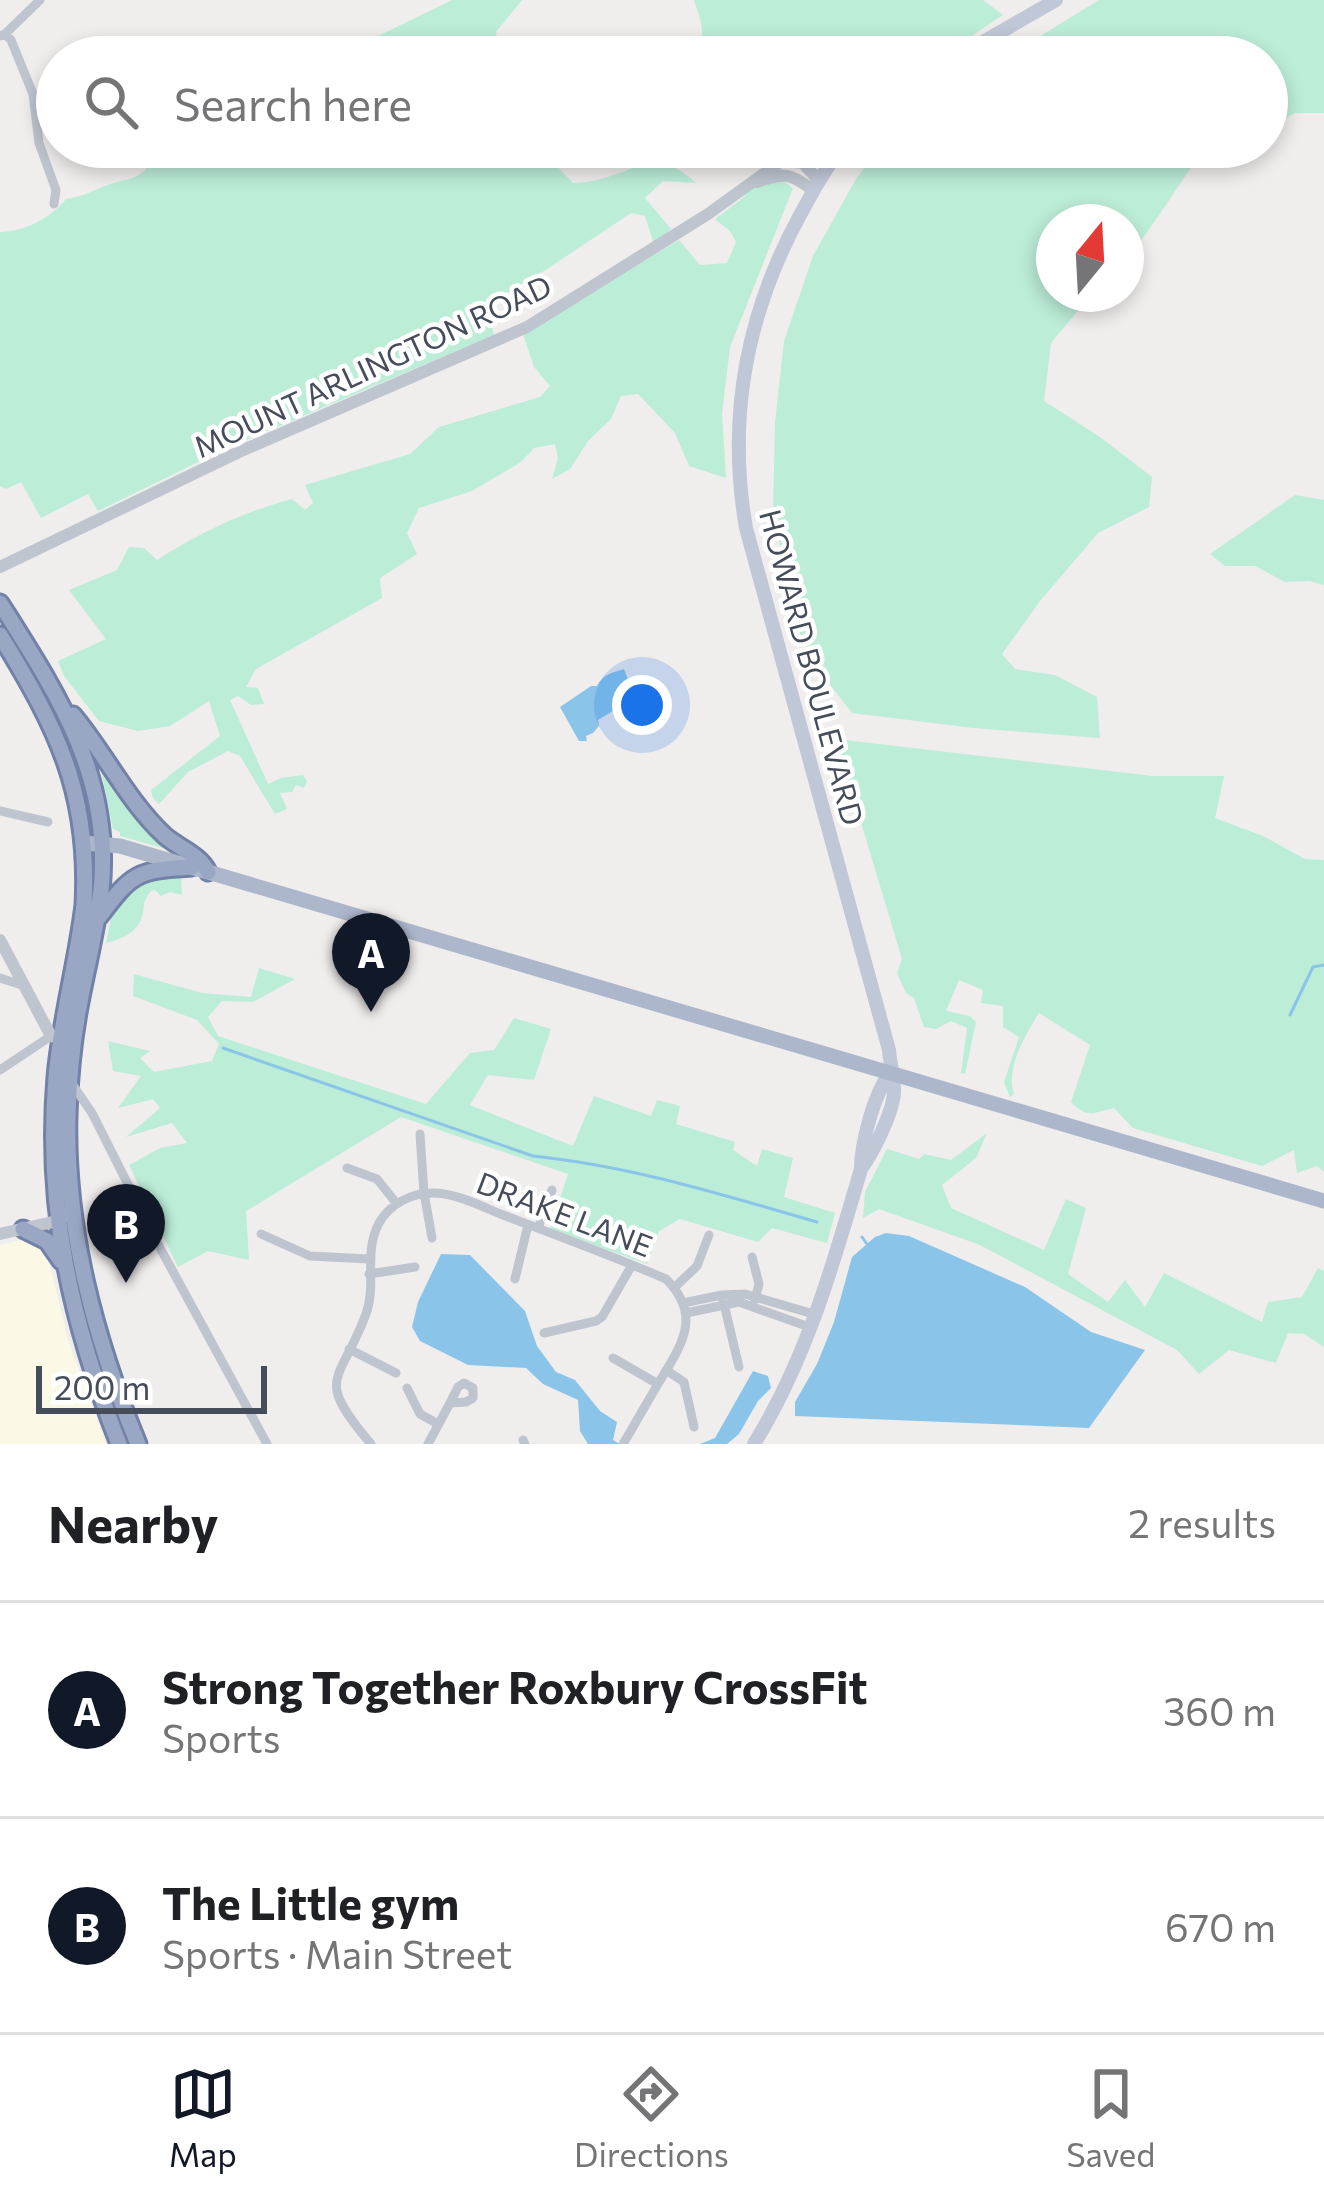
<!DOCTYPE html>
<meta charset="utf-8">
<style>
body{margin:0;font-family:Commissioner,sans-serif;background:#f2f2f2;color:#202124}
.compass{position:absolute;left:1036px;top:204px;width:108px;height:108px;border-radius:50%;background:#fff;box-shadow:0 6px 18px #0003;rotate:18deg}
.scale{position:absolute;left:36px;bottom:30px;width:231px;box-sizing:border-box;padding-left:12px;border:6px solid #464d5a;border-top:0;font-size:33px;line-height:42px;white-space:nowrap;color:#464d5a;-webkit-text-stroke:9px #fff;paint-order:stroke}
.you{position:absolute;left:642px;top:705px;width:42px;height:42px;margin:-30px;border:9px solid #fff;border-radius:50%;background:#1a73e8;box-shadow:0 0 0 18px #1a73e833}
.badge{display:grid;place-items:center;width:78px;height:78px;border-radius:50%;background:#111827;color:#fff;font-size:39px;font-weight:700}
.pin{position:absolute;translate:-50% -99px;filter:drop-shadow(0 3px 6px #0008)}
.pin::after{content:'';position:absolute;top:63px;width:42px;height:36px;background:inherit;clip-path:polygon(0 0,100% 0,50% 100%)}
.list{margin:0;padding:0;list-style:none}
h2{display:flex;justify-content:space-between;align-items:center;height:156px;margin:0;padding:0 48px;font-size:51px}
h2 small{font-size:39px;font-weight:400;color:#757577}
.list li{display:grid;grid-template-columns:78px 1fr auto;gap:36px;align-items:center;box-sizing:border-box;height:216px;padding:0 48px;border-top:3px solid #e0e0e0}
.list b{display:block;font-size:45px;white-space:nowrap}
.list p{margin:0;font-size:39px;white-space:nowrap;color:#757577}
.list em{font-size:39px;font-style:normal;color:#757577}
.icon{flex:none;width:66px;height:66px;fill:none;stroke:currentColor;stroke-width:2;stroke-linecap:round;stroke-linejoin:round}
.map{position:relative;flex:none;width:1324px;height:1444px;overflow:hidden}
.search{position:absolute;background:#fff;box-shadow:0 6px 18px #0003;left:36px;right:36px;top:36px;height:132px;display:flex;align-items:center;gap:30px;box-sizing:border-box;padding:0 42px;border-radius:66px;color:#757577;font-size:45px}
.sheet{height:588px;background:#fff}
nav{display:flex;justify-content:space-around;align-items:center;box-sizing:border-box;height:168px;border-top:3px solid #e0e0e0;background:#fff;font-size:33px;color:#757577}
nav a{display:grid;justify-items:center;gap:6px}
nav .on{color:#111827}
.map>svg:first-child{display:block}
</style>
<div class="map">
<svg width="1324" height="1444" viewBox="0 0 1324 1444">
<rect width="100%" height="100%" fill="#f0eded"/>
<path fill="#fbf8e6" d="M 22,1240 L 33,1241 L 47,1253 L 68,1340 L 106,1444 L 0,1444 L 0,1245 Z"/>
<path fill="#bcedd7" d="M 452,0 L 522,0 L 496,32 L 498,44 L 509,57 L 335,57 Z
M 694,0 L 983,0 L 1003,15 L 940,57 L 686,57 C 710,42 702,24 694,0 Z
M 1099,0 L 1324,0 L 1324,113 L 1295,113 L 1267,127 L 1267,57 L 1006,57 Z
M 150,147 L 543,147 L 548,157 L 573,183 C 627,182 651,140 696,183 L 663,181 L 645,198 L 671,229 L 654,244 L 645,216 L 631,213 L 544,271 L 486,305 L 494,335 L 225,449 L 98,511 L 88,494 L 41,518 L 21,482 L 6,489 L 0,486 L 0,232 C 24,232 51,218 66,199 C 85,196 89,192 105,186 C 128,177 142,182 154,156 Z
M 879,147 L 1206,147 C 1178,184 1156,224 1126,259 L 1126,222 L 1054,222 L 1054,294 L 1092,294 L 1051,343 L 1044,401 L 1100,437 L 1152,477 L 1149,507 L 1098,533 L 1040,601 L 1002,654 L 1015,669 L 1055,675 L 1097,697 L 1100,738 L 973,728 L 852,713 L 804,651 L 773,513 L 775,422 L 784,341 L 813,256 L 856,179 Z
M 781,179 L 793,188 L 730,347 L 722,414 L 726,478 L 689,466 L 675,433 L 638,394 L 621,396 L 611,419 L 588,441 L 570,469 L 552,479 L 558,459 L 555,444 L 534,448 L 521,462 L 472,491 L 419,508 L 407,533 L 417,554 L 380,578 L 382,598 L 256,669 L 246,687 L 258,688 L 264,704 L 251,705 L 238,696 L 230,700 L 268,784 L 281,778 L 303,775 L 307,781 L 304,788 L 296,785 L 292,792 L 280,793 L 287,809 L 275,814 L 240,756 L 228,751 L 188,772 L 159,804 L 153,798 L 151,790 L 220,736 L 209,701 L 170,726 L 138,731 L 99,721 L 64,676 L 58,661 L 106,639 L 69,590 L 117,570 L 129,547 L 144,548 L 157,560 C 199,533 243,512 292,499 L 305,510 L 313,503 L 305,485 L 410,454 L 439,427 L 540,397 L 550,386 L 534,367 L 523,334 L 679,240 L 700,265 L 727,263 L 736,242 L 730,231 L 715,219 L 744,197 L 750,187 Z
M 1295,495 L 1324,500 L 1324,585 L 1309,581 L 1285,582 L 1255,566 L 1225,566 L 1210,554 Z
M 836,739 L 1153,776 L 1224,776 L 1215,818 L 1263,836 L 1305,859 L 1324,860 L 1324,1172 L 1317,1166 L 1297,1173 L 1294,1150 L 1262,1166 L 1133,1128 L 1114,1108 C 1092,1113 1088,1119 1071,1102 L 1090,1045 L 1039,1013 C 1026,1034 1005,1068 1014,1094 L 1010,1097 L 1004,1082 L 1019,1037 L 1003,1027 L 1003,1006 L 981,1003 L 983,990 L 959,980 L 946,1011 L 970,1016 L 976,1022 L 965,1074 L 961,1073 L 967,1028 L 951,1021 L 936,1029 L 924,1027 L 914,998 L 906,993 L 897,973 L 902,959 Z
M 103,764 L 171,848 L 170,850 L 120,836 L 120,832 L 113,829 L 100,765 Z
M 166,874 L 181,876 L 182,895 L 170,892 L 161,896 L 155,890 L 151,891 C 140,904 146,908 141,920 C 135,934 118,940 106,943 L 113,909 L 127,887 Z
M 259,968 L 295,979 L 253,1002 L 222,1001 L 208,1017 L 218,1036 L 426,1104 L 470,1053 L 494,1050 L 514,1018 L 551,1029 L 534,1080 L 488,1075 L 470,1105 L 573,1146 L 594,1096 L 651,1116 L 657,1100 L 680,1106 L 676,1124 L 735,1142 L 733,1150 L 757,1166 L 762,1149 L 793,1158 L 784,1197 L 835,1213 L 827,1243 L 772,1228 L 758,1242 L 680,1219 L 659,1231 L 647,1264 L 550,1229 L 568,1174 L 401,1117 L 246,1211 L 249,1260 L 208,1251 L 178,1267 L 129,1165 L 160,1148 L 187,1143 L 172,1123 L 126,1137 L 160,1108 L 153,1099 L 118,1108 L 141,1076 L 113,1071 L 108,1041 L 150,1051 L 140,1058 L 154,1072 L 212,1061 L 219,1044 L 197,1020 L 133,996 L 134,974 L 202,993 L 251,997 Z
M 987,1133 L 976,1158 L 942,1185 L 951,1208 L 1044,1250 L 1066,1199 L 1086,1208 L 1068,1274 L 1108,1302 L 1125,1280 L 1145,1307 L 1164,1273 L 1262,1322 L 1268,1302 L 1302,1297 L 1318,1268 L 1324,1271 L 1324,1347 L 1304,1334 L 1288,1333 L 1276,1363 L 1229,1350 L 1199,1374 L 1177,1350 L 980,1245 L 879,1209 L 863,1218 L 865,1192 L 887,1149 L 919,1159 L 924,1154 L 951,1160 Z"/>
<path fill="#8ac5e9" d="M 624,669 L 631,688 L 629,701 L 598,720 L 599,726 L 593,733 L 586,736 L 587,741 L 579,741 L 560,707 L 591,686 L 597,686 C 602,675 613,672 624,669 Z
M 886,1233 L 909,1236 L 1025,1287 L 1091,1332 L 1145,1350 L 1089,1428 L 795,1416 L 795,1402 L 817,1364 L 834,1322 L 852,1257 L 875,1237 Z
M 441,1254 L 470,1255 L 525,1311 L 537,1346 L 556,1372 L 575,1380 L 600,1411 L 617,1422 L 613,1440 L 620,1444 L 588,1444 L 580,1431 L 578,1400 L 543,1384 L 526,1368 L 468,1365 L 420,1341 L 412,1327 L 418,1302 Z
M 753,1371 L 768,1376 L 771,1388 L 758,1401 L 739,1434 L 727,1444 L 700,1444 L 715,1438 Z"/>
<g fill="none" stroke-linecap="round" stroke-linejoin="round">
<path stroke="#8ac5e9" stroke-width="3" d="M 1290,1015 L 1313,967 L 1324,965
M 223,1048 L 533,1156 C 631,1166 723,1195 817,1222
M 862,1237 L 867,1244"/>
<g stroke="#7181a7" stroke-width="21">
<path id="trunk" d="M 0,603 C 57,693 113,777 101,890 C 97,926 88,961 81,997 C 73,1036 69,1076 68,1115 C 65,1229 95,1339 138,1444
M 0,635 C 57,728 90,793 84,905 C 77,963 61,1019 56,1077 C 45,1208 71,1322 119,1444
M 73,715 C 105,753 128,802 165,836 C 179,848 200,855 208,872
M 99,917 C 132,873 137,870 192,867
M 23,1229 L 47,1241 L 61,1261"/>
</g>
<path stroke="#bec5cf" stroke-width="9" d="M 5,34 L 11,40 L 33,94 L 39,143 L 56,190 L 54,204
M 0,36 L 5,34 L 40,0
M 0,811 L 48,822
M 0,978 L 25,986
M 0,1070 L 51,1036
M 70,1081 L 92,1113 L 159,1246 L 267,1444
M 420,1134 L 424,1193 L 432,1238
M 347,1168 L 377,1179 L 397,1204
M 538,1228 L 552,1190
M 261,1234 L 310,1256 L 369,1259
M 752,1257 L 759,1284 L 755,1300
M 369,1274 L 415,1267
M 515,1279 L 528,1225
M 675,1287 L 697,1266 L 709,1235
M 723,1300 L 739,1367
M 683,1303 L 722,1295 L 745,1294 L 817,1315
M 686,1313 L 739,1302 L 812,1328
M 544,1333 L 596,1321 L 602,1317 L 632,1265
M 349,1349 L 396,1373
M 613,1358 L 658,1384
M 666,1370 L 684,1382 L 694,1427
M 464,1383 L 473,1388 L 473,1398 L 466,1402 L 450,1403 L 458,1387 Z
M 407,1388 L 420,1414 L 438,1424
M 523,1440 L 525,1444
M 371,1444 C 313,1376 340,1384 366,1314 C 377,1284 363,1253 379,1223 C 390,1204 411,1193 433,1193 C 456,1193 481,1206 503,1215 C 558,1236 613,1256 666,1279 C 704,1317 680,1347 658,1384 C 646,1404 635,1424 623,1444
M 428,1444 L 450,1403"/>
<path stroke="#bec5cf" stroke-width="12" d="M 781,160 L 803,163 L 819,181
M 757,182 C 785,172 789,173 813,190
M 0,567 L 241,451 L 527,327 L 708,214 L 801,147
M 0,940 L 51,1036 L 61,1038
M 0,1234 L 57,1221 L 65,1215"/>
<path stroke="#c0c7d6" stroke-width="14" d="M 957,57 L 1056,0
M 842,147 C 825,169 812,193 799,217 C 746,315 727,419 746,528 L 889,1050 C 890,1063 894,1077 894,1089 C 895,1109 873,1153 861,1169
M 754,1444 C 807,1358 833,1265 861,1169 C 861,1143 874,1094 890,1073"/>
<path stroke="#adb7cc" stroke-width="15" d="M 84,843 L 120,846 L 1324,1201"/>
<use href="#trunk" stroke="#9aa7c4" stroke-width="15"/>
</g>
<g text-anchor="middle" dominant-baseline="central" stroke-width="9" stroke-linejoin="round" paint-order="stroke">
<g font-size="30" fill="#464d5a" stroke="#fff">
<text transform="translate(372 365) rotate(-25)">MOUNT ARLINGTON ROAD</text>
<text transform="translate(813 667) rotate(75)">HOWARD BOULEVARD</text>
<text transform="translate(565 1213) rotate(21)">DRAKE LANE</text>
</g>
</g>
</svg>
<svg class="compass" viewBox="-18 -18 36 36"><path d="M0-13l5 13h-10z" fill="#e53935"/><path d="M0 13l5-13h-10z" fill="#757577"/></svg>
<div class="scale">200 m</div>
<div class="you"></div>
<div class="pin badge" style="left:371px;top:1012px">A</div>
<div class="pin badge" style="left:126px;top:1283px">B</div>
<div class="search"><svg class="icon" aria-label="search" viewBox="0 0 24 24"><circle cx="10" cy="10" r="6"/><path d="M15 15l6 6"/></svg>Search here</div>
</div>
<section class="sheet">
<h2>Nearby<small>2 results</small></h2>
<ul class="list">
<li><span class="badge">A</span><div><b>Strong Together Roxbury CrossFit</b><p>Sports</p></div><em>360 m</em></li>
<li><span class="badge">B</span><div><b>The Little gym</b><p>Sports · Main Street</p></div><em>670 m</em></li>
</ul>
</section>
<nav>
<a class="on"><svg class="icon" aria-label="map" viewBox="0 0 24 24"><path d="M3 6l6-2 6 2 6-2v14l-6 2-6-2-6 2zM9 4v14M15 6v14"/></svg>Map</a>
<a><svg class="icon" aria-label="directions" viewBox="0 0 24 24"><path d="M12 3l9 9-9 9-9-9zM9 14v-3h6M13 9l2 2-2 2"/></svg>Directions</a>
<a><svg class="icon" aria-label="saved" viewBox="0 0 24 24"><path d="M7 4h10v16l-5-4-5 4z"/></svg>Saved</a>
</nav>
